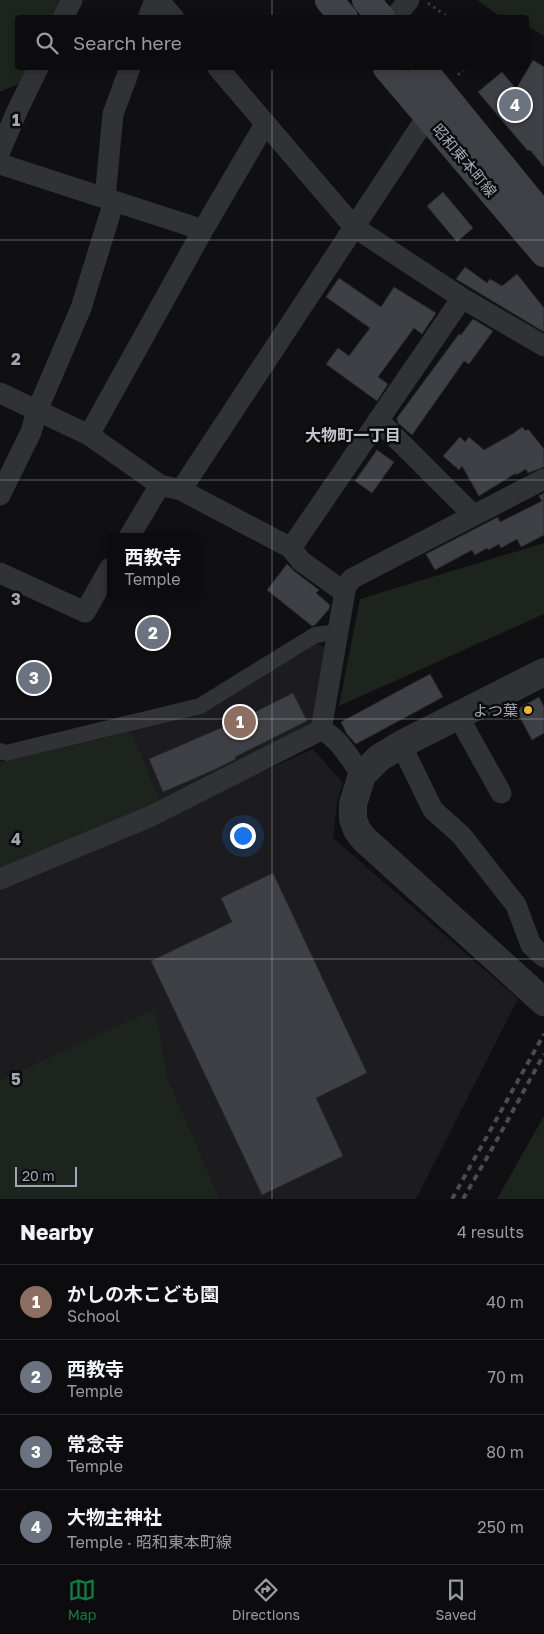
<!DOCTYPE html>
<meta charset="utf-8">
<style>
body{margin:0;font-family:"Golos Text","Noto Sans JP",sans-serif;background:#1a1a1c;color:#f1f3f6}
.scale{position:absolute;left:15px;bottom:12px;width:62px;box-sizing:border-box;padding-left:5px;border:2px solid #a2a6b2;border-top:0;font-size:14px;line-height:18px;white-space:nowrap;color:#a2a6b2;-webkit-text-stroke:4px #0b0b0d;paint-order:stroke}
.you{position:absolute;left:242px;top:835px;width:18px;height:18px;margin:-12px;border:4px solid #fff;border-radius:50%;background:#1a73e8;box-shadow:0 0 0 8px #1a73e833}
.badge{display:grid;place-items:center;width:32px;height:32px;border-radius:50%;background:#0b8043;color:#fff;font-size:16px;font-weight:700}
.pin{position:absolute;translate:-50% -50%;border:2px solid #fff;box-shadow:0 1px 5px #0006}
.popup{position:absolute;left:107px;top:533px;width:92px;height:65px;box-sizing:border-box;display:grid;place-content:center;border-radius:5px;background:#0c0c0e;filter:drop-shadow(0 1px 4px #0005);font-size:16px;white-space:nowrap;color:#9a9b9e}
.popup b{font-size:19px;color:#f1f3f6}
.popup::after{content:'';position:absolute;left:50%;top:100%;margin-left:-10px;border:10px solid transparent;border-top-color:#0c0c0e}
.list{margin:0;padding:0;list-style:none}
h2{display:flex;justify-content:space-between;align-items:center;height:65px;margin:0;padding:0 20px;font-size:21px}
h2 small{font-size:16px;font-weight:400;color:#9a9b9e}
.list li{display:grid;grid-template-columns:32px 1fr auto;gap:15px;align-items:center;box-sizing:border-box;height:75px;padding:0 20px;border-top:1px solid #2c2c2e}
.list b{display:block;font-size:19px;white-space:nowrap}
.list p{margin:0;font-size:16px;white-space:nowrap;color:#9a9b9e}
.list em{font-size:16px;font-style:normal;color:#9a9b9e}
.icon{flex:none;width:28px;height:28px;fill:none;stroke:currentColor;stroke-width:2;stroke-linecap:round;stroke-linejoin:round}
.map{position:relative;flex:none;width:544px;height:1199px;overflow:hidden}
.search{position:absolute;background:#0c0c0e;box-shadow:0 2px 8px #0003;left:15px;right:15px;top:15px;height:55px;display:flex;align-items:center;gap:12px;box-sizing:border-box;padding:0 18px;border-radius:5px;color:#9a9b9e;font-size:19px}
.sheet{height:365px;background:#0c0c0e}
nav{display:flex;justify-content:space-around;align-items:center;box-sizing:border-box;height:70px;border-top:1px solid #2c2c2e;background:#0c0c0e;font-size:14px;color:#9a9b9e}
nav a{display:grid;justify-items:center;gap:2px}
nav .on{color:#0b8043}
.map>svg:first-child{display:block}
</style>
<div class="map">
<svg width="544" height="1199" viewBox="0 0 544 1199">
<rect width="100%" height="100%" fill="#101012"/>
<path fill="#1c1c1f" d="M 314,641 L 327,648 L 314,720 L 306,732 L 160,800 L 131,731 Z
M 313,749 L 343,783 L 338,796 L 333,838 L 518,999 L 416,1199 L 220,1199 L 168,1079 L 155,1010 L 0,1080 L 0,889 Z"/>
<path fill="#1d241e" d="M 0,0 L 62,0 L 53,17 L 18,18 L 18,68 L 28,68 L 20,83 L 2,91 L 0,91 Z
M 477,0 L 544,0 L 544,36 L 530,27 L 527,34 L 526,18 L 501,17 Z
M 544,543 L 544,614 L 339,706 L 360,599 Z
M 131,731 L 160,800 L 66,845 L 0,872 L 0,761 L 3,762 Z
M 155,1009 L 168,1079 L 220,1199 L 0,1199 L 0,1080 Z
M 544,1116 L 544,1199 L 497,1199 Z"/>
<path fill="#3f4045" stroke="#2a2a2e" d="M 533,60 L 544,67 L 544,167 L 530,150 L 528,151 L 478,92 L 502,72 L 516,89 Z
M 443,192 L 473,228 L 457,242 L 427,206 Z
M 465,267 L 487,283 L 490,279 L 502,286 L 517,274 L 544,308 L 544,332 L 456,279 Z
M 339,278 L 381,307 L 394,287 L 436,313 L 422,334 L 414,328 L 378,377 L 388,384 L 377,401 L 326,364 L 338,348 L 349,356 L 370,328 L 326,297 Z
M 473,319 L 493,331 L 469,364 L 464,361 L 412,435 L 398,423 L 397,418 L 459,334 L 461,335 Z
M 522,427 L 526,431 L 528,429 L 544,449 L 544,467 L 528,473 L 526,469 L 516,475 L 516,473 L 479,496 L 462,466 L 459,470 L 443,456 L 460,437 L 465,442 L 469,437 L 484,450 L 514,433 Z
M 377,450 L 394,462 L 372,493 L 355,481 Z
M 544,493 L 544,535 L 521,547 L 517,539 L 501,548 L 499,544 L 488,550 L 487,548 L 475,555 L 472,550 L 435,570 L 426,554 L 498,517 L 500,522 L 542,501 L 539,496 Z
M 287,564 L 294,571 L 319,590 L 316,593 L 330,605 L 329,609 L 315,625 L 312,626 L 267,590 Z
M 430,674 L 443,697 L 356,744 L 347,734 L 341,722 Z
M 293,693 L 307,721 L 235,757 L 236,759 L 218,768 L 163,792 L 149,759 L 237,721 Z
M 539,697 L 544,707 L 544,733 L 532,740 L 516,710 Z
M 273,873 L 367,1073 L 316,1098 L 343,1156 L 262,1195 L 151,961 L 232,922 L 221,898 Z"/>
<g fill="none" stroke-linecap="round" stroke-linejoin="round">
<path stroke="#37393d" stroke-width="3" stroke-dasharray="2.5 4" stroke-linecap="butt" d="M 428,3 L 449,18
M 458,75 L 465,68"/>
<path stroke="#313236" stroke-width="16" d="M 0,751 L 6,753 L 200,706 L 315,635 L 338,632"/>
<path stroke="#313236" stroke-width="21" d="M 158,0 L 174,18
M 63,18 L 72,0
M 148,18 L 155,0
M 394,18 L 409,0
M 218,68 L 354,227 L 462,298 L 544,346
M 0,151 L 18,109 L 38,68
M 0,164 L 203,230
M 105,198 L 113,114 L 130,68
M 0,393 L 89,435 L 160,485 L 181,490 L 291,548 L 301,561 L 344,592
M 378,420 L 473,515
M 89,435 L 203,230 L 265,124
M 181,490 L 436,103
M 0,495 L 31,432 L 37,411 L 81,308 L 114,201
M 129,537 L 160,485
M 291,548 L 462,298
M 0,573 L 85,612 L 110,568
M 458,716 L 501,793
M 321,730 L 346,585 L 353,578 L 544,479
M 402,744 L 408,759 L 433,810 L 461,835 L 516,905 L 531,945 L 544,957
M 0,879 L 149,817 L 321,730 C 338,736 351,761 362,775"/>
<path stroke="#313236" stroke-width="28" d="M 544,672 L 402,744 L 379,758 L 362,775 L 353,804 L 353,819 L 357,830 L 364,839 L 544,1002"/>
<path stroke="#3f4146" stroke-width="28" d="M 329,0 L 344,18
M 366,0 L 381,18
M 387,68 L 544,253
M 422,68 L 544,218"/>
<path stroke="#4a4c51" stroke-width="4" stroke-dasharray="6 5" stroke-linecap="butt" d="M 452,1199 L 544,1034
M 463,1199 L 493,1147 L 544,1054"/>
</g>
<path fill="none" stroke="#a2a6b2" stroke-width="1" stroke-opacity="0.55" d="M 272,0 L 272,18M 272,68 L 272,1199M 0,240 L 544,240M 0,480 L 544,480M 0,719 L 544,719M 0,959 L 544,959"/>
<circle fill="#ecb92e" stroke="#0b0b0d" stroke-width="2" cx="528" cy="710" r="5"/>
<g text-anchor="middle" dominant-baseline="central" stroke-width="5" stroke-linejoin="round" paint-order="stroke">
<g font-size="15" fill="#a2a6b2" stroke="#0b0b0d">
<text transform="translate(465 160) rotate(50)">昭和東本町線</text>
</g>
<g font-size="15" fill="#a2a6b2" stroke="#0b0b0d" text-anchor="end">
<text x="518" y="710">よつ葉</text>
</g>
<g font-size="16" font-weight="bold" fill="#c3c5ce" stroke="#0b0b0d">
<text x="353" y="435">大物町一丁目</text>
</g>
</g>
<g font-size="16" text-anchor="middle" font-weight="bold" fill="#a2a6b2" stroke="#0b0b0d" stroke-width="5" stroke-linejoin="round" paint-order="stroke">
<text x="16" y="126">1</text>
<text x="16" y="365">2</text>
<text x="16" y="605">3</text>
<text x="16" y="845">4</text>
<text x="16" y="1085">5</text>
</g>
</svg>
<div class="scale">20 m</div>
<div class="you"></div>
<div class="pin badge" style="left:240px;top:722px;background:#8d6e63">1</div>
<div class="pin badge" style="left:153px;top:633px;background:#6b7280">2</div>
<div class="popup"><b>西教寺</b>Temple</div>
<div class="pin badge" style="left:34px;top:678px;background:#6b7280">3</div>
<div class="pin badge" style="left:515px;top:105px;background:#6b7280">4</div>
<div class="search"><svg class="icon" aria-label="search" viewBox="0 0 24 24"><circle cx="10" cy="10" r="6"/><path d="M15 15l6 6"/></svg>Search here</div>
</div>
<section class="sheet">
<h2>Nearby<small>4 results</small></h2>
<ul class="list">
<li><span class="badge" style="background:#8d6e63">1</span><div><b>かしの木こども園</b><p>School</p></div><em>40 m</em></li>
<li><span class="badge" style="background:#6b7280">2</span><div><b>西教寺</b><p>Temple</p></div><em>70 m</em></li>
<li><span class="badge" style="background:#6b7280">3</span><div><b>常念寺</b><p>Temple</p></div><em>80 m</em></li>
<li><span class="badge" style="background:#6b7280">4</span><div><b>大物主神社</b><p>Temple · 昭和東本町線</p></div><em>250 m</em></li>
</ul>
</section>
<nav>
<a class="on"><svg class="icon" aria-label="map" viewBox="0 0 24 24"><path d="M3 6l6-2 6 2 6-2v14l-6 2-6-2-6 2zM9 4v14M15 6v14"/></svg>Map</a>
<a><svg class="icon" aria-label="directions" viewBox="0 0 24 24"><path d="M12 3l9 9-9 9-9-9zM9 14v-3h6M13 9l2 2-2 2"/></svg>Directions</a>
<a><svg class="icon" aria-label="saved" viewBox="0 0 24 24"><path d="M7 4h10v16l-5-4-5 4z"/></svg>Saved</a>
</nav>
